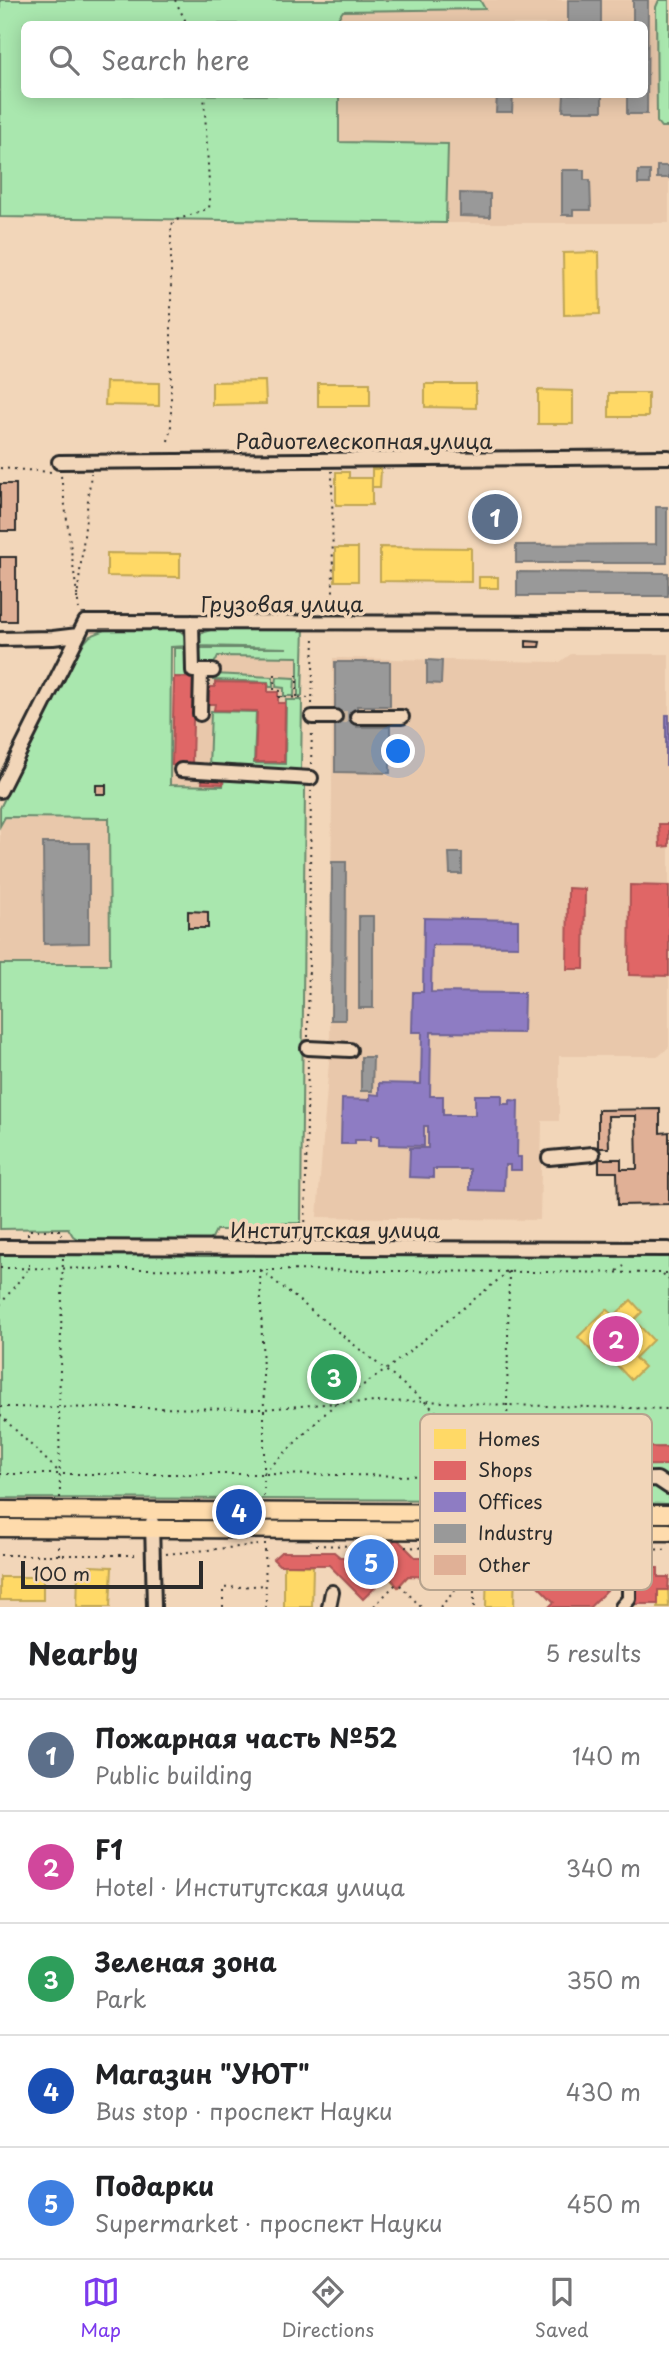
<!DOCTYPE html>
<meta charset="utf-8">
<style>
body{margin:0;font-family:"Playpen Sans",sans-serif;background:#f2f2f2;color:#202124}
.scale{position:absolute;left:21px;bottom:18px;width:182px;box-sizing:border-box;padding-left:7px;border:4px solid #2b2b2b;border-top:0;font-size:19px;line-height:24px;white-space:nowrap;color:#2b2b2b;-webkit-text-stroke:5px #f2d6b9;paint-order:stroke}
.you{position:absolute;left:399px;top:752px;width:24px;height:24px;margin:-18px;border:5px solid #fff;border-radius:50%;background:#1a73e8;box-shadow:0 0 0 10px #1a73e833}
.badge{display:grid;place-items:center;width:46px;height:46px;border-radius:50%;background:#7c3aed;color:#fff;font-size:23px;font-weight:700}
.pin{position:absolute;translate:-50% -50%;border:4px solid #fff;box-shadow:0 2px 7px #0006}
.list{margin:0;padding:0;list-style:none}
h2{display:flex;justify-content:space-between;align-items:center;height:91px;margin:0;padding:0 28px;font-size:30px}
h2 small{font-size:23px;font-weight:400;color:#757577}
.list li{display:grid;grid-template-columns:46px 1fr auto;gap:21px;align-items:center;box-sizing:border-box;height:112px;padding:0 28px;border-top:2px solid #e0e0e0}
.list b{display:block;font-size:26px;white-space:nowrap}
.list p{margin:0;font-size:23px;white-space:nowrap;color:#757577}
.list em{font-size:23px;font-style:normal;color:#757577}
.icon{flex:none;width:38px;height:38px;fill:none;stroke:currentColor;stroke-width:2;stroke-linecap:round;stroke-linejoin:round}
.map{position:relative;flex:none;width:669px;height:1607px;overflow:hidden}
.search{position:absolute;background:#fff;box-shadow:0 4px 18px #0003;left:21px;right:21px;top:21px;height:77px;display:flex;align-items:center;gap:18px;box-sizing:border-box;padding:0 24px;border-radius:10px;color:#757577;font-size:26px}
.sheet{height:651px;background:#fff}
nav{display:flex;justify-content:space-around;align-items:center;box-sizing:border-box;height:98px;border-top:2px solid #e0e0e0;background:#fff;font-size:19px;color:#757577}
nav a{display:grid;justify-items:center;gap:4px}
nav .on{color:#7c3aed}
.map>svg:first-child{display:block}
</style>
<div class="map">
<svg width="669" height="1607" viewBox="0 0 669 1607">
<rect width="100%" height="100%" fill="#f2d6b9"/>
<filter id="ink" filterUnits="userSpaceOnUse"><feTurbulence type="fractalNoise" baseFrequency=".0143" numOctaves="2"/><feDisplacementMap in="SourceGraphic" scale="14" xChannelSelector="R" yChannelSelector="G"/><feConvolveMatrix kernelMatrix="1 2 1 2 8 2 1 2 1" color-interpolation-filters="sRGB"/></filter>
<g filter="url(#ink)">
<path fill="#e9c8ab" d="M 480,0 L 669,0 L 669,223 L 446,223 L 448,144 L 339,142 L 339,95 L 644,94 L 644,24 L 334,24 L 343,11 L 485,9 Z
M 173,647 L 303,649 L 301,788 L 171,784 Z
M 571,654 L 669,654 L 669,1047 L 659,1056 L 559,1056 L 559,1121 L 542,1121 L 540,1220 L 317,1217 L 330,1049 L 333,658 L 560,662 Z
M 4,819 L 108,819 L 109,964 L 0,964 L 0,827 Z"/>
<path fill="#a9e7ae" stroke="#6a896c" stroke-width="2" d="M 0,0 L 480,0 L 485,9 L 343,11 L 334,24 L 24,24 L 24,94 L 339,95 L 339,142 L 448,144 L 446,223 L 0,217 Z
M 659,0 L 669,0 L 669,127 L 661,127 L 657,122 L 656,7 Z
M 113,627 L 177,629 C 185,633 187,638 189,646 L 171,647 L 170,785 L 223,786 L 224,777 L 304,783 L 305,785 L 301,1223 L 256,1224 L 256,1230 L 216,1230 L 212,1238 L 203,1244 L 81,1241 L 73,1236 L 68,1228 L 0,1229 L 0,964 L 110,964 L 109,818 L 5,817 L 0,826 L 0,808 L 81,646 L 90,636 Z
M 220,627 L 304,627 L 302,696 L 298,696 L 298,657 L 218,656 L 213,666 L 207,665 L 201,662 L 197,648 L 287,648 L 197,646 L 201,633 Z
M 174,648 L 189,648 L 189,677 L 174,677 Z
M 213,674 L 273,677 L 273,687 L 269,687 L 268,682 L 213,680 Z
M 277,677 L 295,678 L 294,696 L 284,696 L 284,688 L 276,687 Z
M 286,700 L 302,700 L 301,773 L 209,768 L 211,711 L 256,712 L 254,763 L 285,764 Z
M 0,1254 L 669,1256 L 669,1504 L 499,1500 L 0,1498 Z
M 171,1518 L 257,1518 L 257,1523 L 171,1523 Z
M 271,1518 L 503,1519 L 503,1524 L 271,1523 Z"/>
<path fill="#ffd966" stroke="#bfa554" stroke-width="2" d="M 599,252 L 600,314 L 564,315 L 563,253 Z
M 265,381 L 266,404 L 212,405 L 212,382 Z
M 106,382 L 159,383 L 159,406 L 105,405 Z
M 318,383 L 370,383 L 370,406 L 318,406 Z
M 425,384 L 476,384 L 476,408 L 425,407 Z
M 538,390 L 573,391 L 573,424 L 538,424 Z
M 609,393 L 648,393 L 648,417 L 609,417 Z
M 372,469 L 381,469 L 380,487 L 372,487 Z
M 336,472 L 349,472 L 349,478 L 372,478 L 372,505 L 336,505 Z
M 380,547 L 471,548 L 471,582 L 380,581 Z
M 335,548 L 358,548 L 358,581 L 335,581 Z
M 107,553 L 180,554 L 180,577 L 107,576 Z
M 479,577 L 498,577 L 498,588 L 479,588 Z
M 631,1300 L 642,1312 L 634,1320 L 653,1340 L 635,1358 L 644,1367 L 631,1380 L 611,1359 L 605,1365 L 578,1337 L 607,1309 L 614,1316 Z
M 396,1538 L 415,1557 L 398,1574 L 379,1557 Z
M 487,1564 L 515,1565 L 514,1607 L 486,1607 Z
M 284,1565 L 313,1566 L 312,1607 L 284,1607 Z
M 89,1566 L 112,1567 L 110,1607 L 77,1607 L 78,1572 L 89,1573 Z
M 397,1566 L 408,1576 L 398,1587 L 387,1576 Z
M 0,1577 L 43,1577 L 43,1600 L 0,1600 Z
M 668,1587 L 669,1607 L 658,1607 L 658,1590 L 668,1590 Z"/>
<path fill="#e06666" stroke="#aa5454" stroke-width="2" d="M 174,677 L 194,678 L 192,765 L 172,765 Z
M 215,682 L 268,683 L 268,692 L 278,692 L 278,703 L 285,703 L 284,762 L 255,762 L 257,711 L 214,710 L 215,704 L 209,704 L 209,697 L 210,687 L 215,687 Z
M 203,775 L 223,776 L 223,784 L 202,783 Z
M 659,824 L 669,824 L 669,846 L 660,847 Z
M 630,885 L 669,886 L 669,976 L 629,975 Z
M 568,888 L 585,889 L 584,969 L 567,969 Z
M 669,1447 L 669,1465 L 587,1466 L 587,1448 Z
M 234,1491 L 249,1491 L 249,1501 L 234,1501 Z
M 396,1538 L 415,1557 L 439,1557 L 448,1567 L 437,1577 L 408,1576 L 398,1587 L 388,1575 L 363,1599 L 329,1565 L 279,1565 L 273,1559 L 281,1552 L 334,1552 L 340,1557 L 379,1557 Z
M 559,1540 L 578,1560 L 600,1561 L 600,1567 L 610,1574 L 610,1587 L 590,1607 L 549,1607 L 554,1602 L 529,1577 L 515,1577 L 515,1565 L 487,1564 L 487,1567 L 477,1566 L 477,1562 L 486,1554 L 526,1555 L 530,1559 L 539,1559 Z
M 643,1568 L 658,1568 L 658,1577 L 669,1577 L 668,1590 L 658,1590 L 658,1604 L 633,1604 L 633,1577 Z"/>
<path fill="#8e7cc3" stroke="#706495" stroke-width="2" d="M 666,715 L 669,715 L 669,765 L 666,765 Z
M 424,918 L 518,920 L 518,946 L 432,945 L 431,992 L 524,993 L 523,1033 L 431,1032 L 430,1096 L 443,1096 L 443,1115 L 475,1115 L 475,1095 L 502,1095 L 502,1104 L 510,1104 L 510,1100 L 518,1101 L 517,1157 L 521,1157 L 521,1170 L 510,1170 L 510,1165 L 505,1165 L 504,1191 L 470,1190 L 470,1169 L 433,1169 L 433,1178 L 409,1177 L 410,1148 L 428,1148 L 428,1126 L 424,1126 L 424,1146 L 379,1145 L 379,1136 L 371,1136 L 371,1140 L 355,1140 L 355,1144 L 341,1144 L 342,1099 L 370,1100 L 370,1094 L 379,1095 L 379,1083 L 421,1084 L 422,1032 L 412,1032 L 413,992 L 423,992 Z"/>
<path fill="#999" stroke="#787878" stroke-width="2" d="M 568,0 L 601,0 L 601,24 L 568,24 Z
M 633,0 L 648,0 L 647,114 L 627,114 L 627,94 L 644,94 L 644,24 L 633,24 Z
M 497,94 L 513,94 L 512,112 L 496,112 Z
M 564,94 L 602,94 L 602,111 L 563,111 Z
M 657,166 L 669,166 L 669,178 L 657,178 Z
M 562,170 L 584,170 L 584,180 L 590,180 L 591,210 L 573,210 L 573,215 L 562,215 Z
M 638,171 L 650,171 L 650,184 L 638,184 Z
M 460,193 L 490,194 L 490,217 L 460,216 Z
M 656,507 L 667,507 L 667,563 L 516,563 L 516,545 L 656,544 Z
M 517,572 L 668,573 L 668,596 L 517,596 Z
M 427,660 L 442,661 L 441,684 L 427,683 Z
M 335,662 L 390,662 L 390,706 L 357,706 L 357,727 L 390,727 L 390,773 L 335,772 Z
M 43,843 L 89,843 L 89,943 L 44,944 Z
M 449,853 L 462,853 L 462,874 L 450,874 Z
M 332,862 L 346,862 L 345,1020 L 331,1020 Z
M 359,916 L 373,916 L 373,1008 L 359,1008 Z
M 361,1057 L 373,1057 L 372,1091 L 361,1091 Z"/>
<path fill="#e0b096" stroke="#2b2b2b" stroke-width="2" d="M 0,484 L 16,484 L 16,531 L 0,531 Z
M 0,557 L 16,557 L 16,621 L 0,621 Z
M 526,641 L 540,642 L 539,647 L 526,647 Z
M 96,785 L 106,785 L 106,794 L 96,794 Z
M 188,911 L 208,912 L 208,928 L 188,928 Z
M 660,1109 L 660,1133 L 669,1132 L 669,1204 L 618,1205 L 617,1172 L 599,1172 L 599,1159 L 621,1159 L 621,1169 L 637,1169 L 636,1116 L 608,1116 L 609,1148 L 598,1148 L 598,1110 Z"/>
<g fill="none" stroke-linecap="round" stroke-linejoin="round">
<path stroke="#cab49d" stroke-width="12" stroke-dasharray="12 6" stroke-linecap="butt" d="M 335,717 L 357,717"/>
<g stroke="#2b2b2b" stroke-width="18">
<path id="minor" d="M 59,462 L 669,457
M 192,622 L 193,671 L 213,671
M 0,639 L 53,638 L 78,635
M 200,714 L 201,671
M 312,717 L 335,717
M 357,717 L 402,717
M 181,770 L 311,778
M 0,791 L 85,622 L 669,623
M 308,1048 L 350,1050
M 549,1158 L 593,1154
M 0,1247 L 669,1249
M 588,1513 L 593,1492 L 609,1480 L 657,1479 L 669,1487
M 152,1522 L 154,1607
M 329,1607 L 332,1592
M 622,1607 L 629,1599 L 629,1532"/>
</g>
<g stroke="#2b2b2b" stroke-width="21">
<path id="major" d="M 0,1510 L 669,1514
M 0,1528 L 669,1532"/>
</g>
<path stroke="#2b2b2b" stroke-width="2" stroke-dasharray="2 5" stroke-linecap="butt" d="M 175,0 L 187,24
M 168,441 L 171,426 L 171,227 L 174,221 L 209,208 L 210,201 L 204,94
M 0,468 L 51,472
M 61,476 L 79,609
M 77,599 L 91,473
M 322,609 L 333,594 L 332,471
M 275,674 L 274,690 L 281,691 L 281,697
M 278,697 L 311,698
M 297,697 L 297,675
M 312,704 L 314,637
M 311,764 L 312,731
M 308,1037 L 311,791
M 28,1235 L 28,1230 L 61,1230 L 61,1235
M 305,1236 L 308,1060
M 0,1268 L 669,1273
M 260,1270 L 264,1409 L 264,1496
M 261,1270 L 424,1401 L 509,1476
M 509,1271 L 507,1405 L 510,1476
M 617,1271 L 624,1266
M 663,1274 L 669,1280
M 0,1305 L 29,1268 L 29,1261
M 0,1407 L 264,1409 L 336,1403 L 424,1401 L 507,1405 L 669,1409
M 0,1415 L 60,1473
M 264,1473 L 336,1403 L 386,1370 L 508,1272
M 0,1474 L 263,1474 L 510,1477
M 60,1498 L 59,1408 L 63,1258
M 265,1543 L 266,1607
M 316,1545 L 388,1547
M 405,1547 L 473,1550 L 550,1548
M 567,1548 L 616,1548
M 642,1549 L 669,1550
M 166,1554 L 258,1545
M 0,1555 L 139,1555
M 59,1555 L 59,1542
M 400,1585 L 421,1607
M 374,1606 L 396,1584
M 223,1607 L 223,1588 L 266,1585
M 440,1607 L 474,1570 L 473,1551
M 474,1607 L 474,1571"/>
<use href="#minor" stroke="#f2d6b9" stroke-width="12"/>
<use href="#major" stroke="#fedbac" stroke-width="16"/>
</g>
</g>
<g text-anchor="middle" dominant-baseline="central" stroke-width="7" stroke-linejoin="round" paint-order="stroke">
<g font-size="21" fill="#2b2b2b" stroke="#f2d6b9">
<text x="364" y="440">Радиотелескопная улица</text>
<text x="282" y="603">Грузовая улица</text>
<text x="335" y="1229">Институтская улица</text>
</g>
</g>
<rect x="420" y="1414" width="232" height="176" rx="10" fill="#f2d6b9" stroke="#b6a38e" stroke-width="2"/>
<rect x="434" y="1429" width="32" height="20" fill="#ffd966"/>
<rect x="434" y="1461" width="32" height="19" fill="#e06666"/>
<rect x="434" y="1492" width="32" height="20" fill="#8e7cc3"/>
<rect x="434" y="1524" width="32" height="19" fill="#999"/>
<rect x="434" y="1555" width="32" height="20" fill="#e0b096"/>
<g font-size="19" fill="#2b2b2b">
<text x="478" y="1446">Homes</text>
<text x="478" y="1477">Shops</text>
<text x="478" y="1509">Offices</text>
<text x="478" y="1540">Industry</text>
<text x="478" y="1572">Other</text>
</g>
</svg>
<div class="scale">100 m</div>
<div class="you"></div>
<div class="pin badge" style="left:495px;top:517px;background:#5c6f8a">1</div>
<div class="pin badge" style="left:616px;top:1339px;background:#d1479c">2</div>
<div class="pin badge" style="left:334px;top:1377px;background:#2e9e5b">3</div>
<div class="pin badge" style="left:239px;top:1512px;background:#1a4fb4">4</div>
<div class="pin badge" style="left:371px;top:1562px;background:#3f7fe0">5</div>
<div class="search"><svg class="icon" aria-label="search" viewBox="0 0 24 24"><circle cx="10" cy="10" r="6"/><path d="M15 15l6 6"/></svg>Search here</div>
</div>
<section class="sheet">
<h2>Nearby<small>5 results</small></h2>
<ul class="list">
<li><span class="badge" style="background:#5c6f8a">1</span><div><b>Пожарная часть №52</b><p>Public building</p></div><em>140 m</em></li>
<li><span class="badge" style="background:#d1479c">2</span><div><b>F1</b><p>Hotel · Институтская улица</p></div><em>340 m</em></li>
<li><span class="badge" style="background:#2e9e5b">3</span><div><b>Зеленая зона</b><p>Park</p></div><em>350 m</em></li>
<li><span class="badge" style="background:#1a4fb4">4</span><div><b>Магазин &quot;УЮТ&quot;</b><p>Bus stop · проспект Науки</p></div><em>430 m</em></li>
<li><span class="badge" style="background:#3f7fe0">5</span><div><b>Подарки</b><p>Supermarket · проспект Науки</p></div><em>450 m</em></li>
</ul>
</section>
<nav>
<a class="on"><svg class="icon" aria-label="map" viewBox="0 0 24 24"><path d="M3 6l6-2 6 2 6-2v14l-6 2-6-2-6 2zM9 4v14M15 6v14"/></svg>Map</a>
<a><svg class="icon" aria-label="directions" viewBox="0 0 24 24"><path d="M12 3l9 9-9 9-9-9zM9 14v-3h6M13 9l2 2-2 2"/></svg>Directions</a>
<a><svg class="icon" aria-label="saved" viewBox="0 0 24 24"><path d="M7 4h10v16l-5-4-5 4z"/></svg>Saved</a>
</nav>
